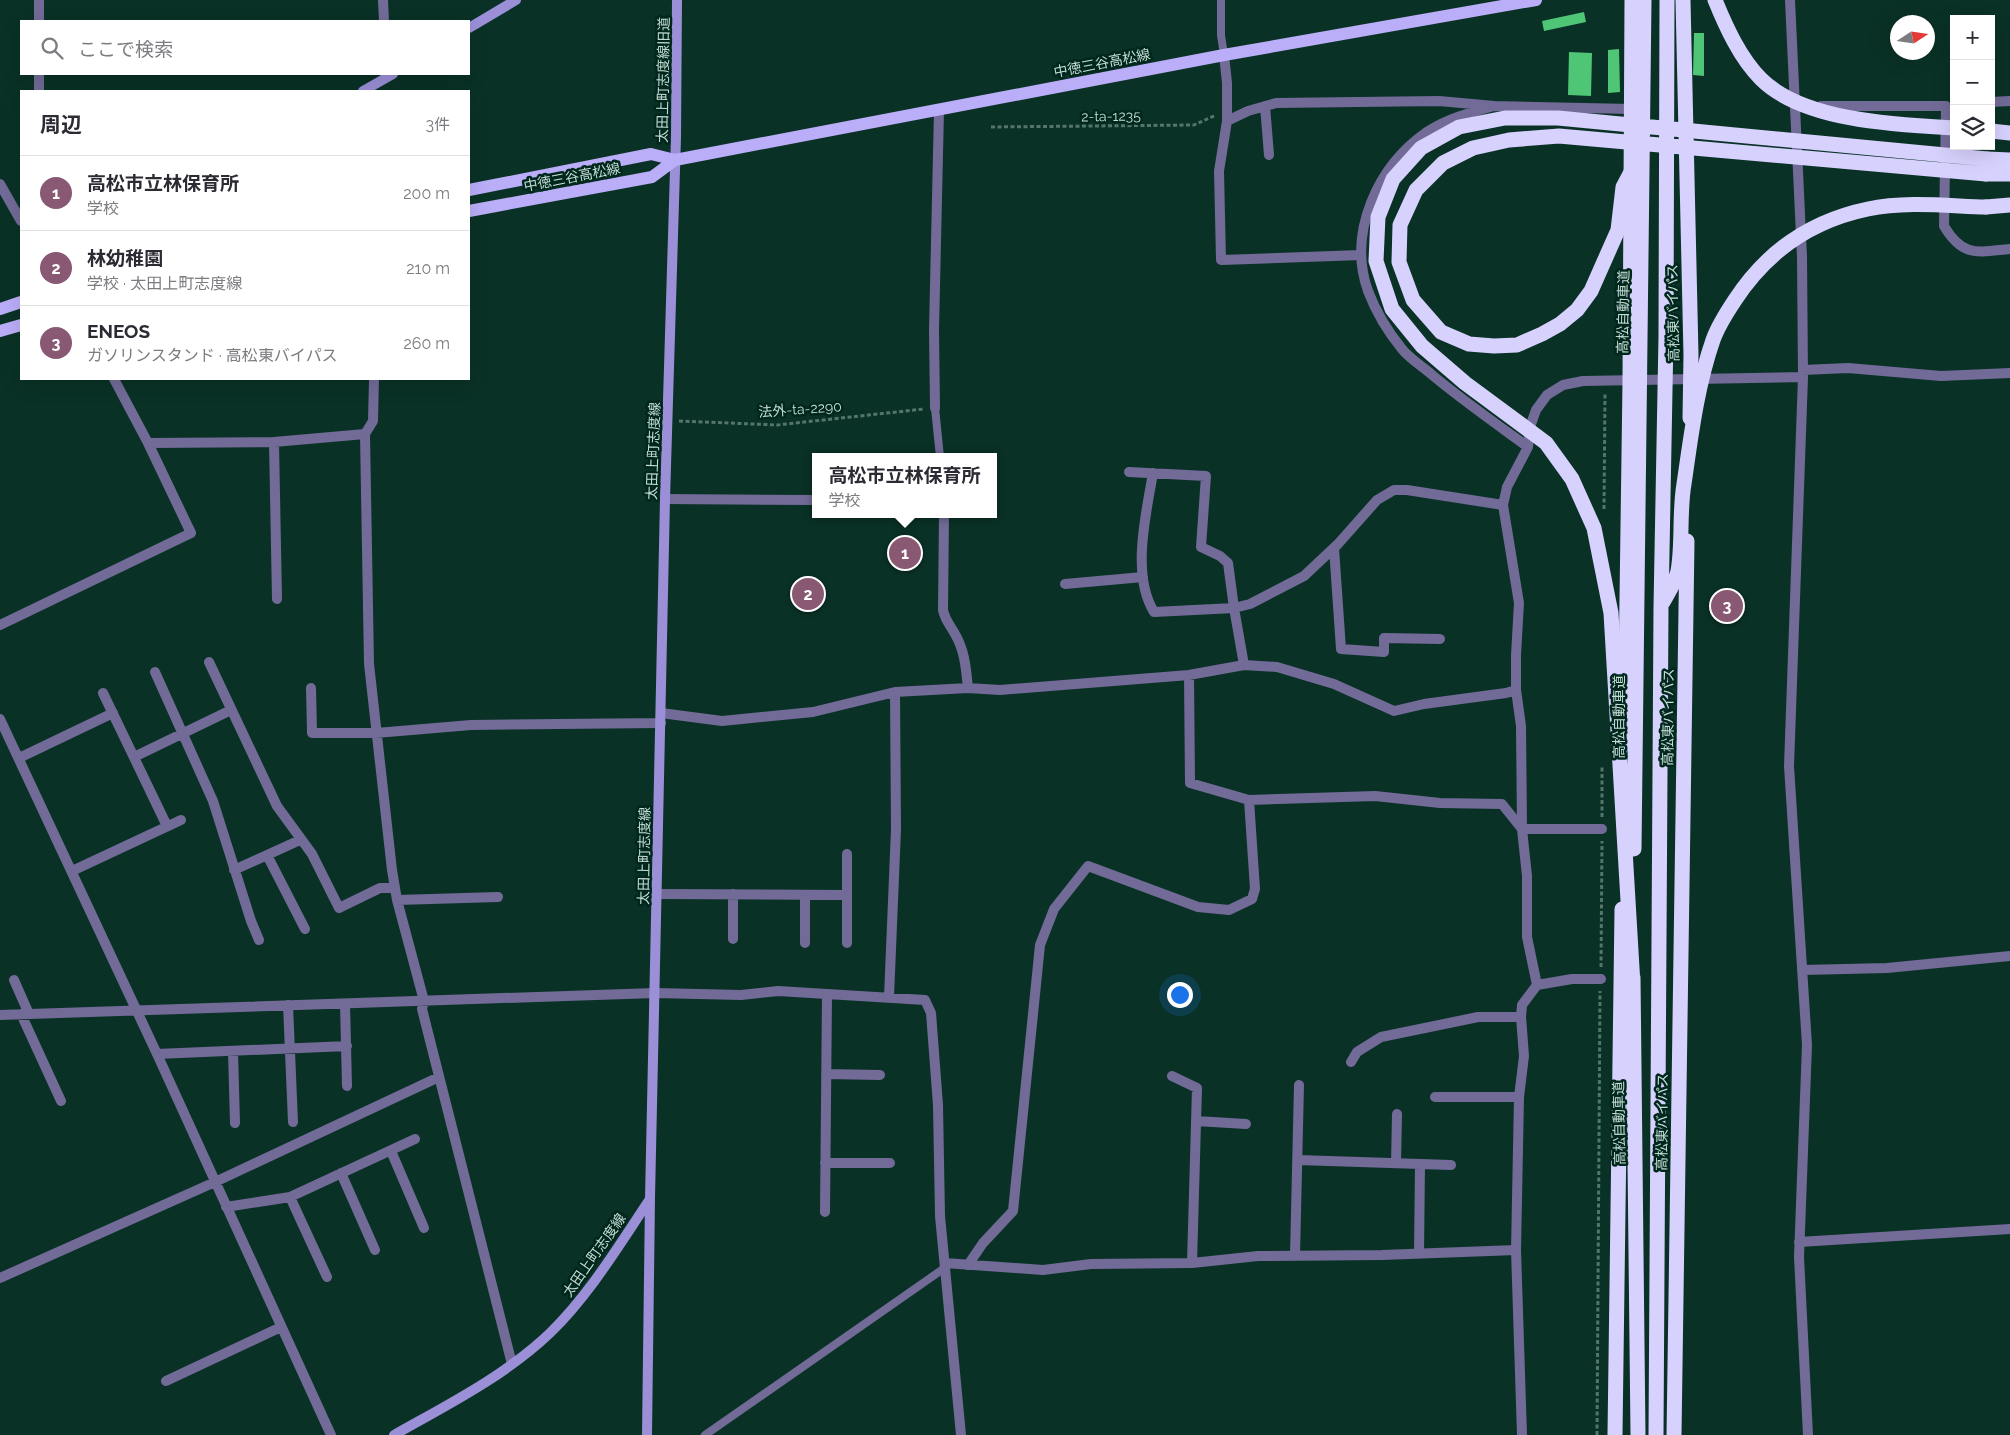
<!DOCTYPE html>
<html lang="ja">
<meta charset="utf-8">
<style>
body{margin:0;font-family:Raleway,"Noto Sans JP",sans-serif;background:#f2f2f3;color:#2b2b33}
.controls{position:absolute;right:15px;top:15px;display:grid;overflow:hidden;border-radius:0px;box-shadow:0 5px 20px #0002}
.controls button{width:45px;height:45px;display:grid;place-items:center;padding:0;border:0;border-bottom:1px solid #e1e1e2;background:#fff;color:#2b2b33;font:25px sans-serif}
.compass{position:absolute;left:1890px;top:15px;width:45px;height:45px;border-radius:50%;background:#fff;box-shadow:0 5px 20px #0002;rotate:78deg}
.you{position:absolute;left:1179px;top:994px;width:18px;height:18px;margin:-12px;border:4px solid #fff;border-radius:50%;background:#1a73e8;box-shadow:0 0 0 8px #1a73e833}
.badge{display:grid;place-items:center;width:32px;height:32px;border-radius:50%;background:#895873;color:#fff;font-size:16px;font-weight:700}
.pin{position:absolute;translate:-50% -50%;border:2px solid #fff;box-shadow:0 1px 5px #0006}
.popup{position:absolute;left:812px;top:453px;width:185px;height:65px;box-sizing:border-box;display:grid;place-content:center;border-radius:0px;background:#fff;filter:drop-shadow(0 1px 4px #0005);font-size:16px;white-space:nowrap;color:#7c7c81}
.popup b{font-size:19px;color:#2b2b33}
.popup::after{content:'';position:absolute;left:50%;top:100%;margin-left:-10px;border:10px solid transparent;border-top-color:#fff}
.list{margin:0;padding:0;list-style:none}
h2{display:flex;justify-content:space-between;align-items:center;height:65px;margin:0;padding:0 20px;font-size:21px}
h2 small{font-size:16px;font-weight:400;color:#7c7c81}
.list li{display:grid;grid-template-columns:32px 1fr auto;gap:15px;align-items:center;box-sizing:border-box;height:75px;padding:0 20px;border-top:1px solid #e1e1e2}
.list b{display:block;font-size:19px;white-space:nowrap}
.list p{margin:0;font-size:16px;white-space:nowrap;color:#7c7c81}
.list em{font-size:16px;font-style:normal;color:#7c7c81}
.icon{flex:none;width:28px;height:28px;fill:none;stroke:currentColor;stroke-width:2;stroke-linecap:round;stroke-linejoin:round}
.map{position:relative;flex:none;width:2010px;height:1435px;overflow:hidden}
.search{position:absolute;background:#fff;box-shadow:0 5px 20px #0002;left:20px;top:20px;width:450px;height:55px;display:flex;align-items:center;gap:12px;box-sizing:border-box;padding:0 18px;border-radius:0px;color:#7c7c81;font-size:19px}
.panel{position:absolute;background:#fff;box-shadow:0 5px 20px #0002;left:20px;top:90px;width:450px;height:290px;border-radius:0px}
.map>svg:first-child{display:block}
</style>
<div class="map">
<svg width="2010" height="1435" viewBox="0 0 2010 1435">
<rect width="100%" height="100%" fill="#0a3126"/>
<path fill="#4fc576" d="M 1584,12 L 1586,22 L 1544,31 L 1542,21 Z
M 1694,33 L 1704,33 L 1704,76 L 1693,75 Z
M 1619,49 L 1620,92 L 1608,93 L 1608,50 Z
M 1569,52 L 1592,53 L 1591,96 L 1568,95 Z"/>
<g fill="none" stroke-linecap="round" stroke-linejoin="round">
<path stroke="#53756b" stroke-width="3" stroke-dasharray="4 2.5" stroke-linecap="butt" d="M 991,127 L 1194,125 L 1216,115
M 679,421 L 777,425 L 924,409
M 1604,509 L 1605,393
M 1602,817 L 1602,766
M 1601,967 L 1602,841
M 1597,1435 L 1600,991"/>
<path stroke="#726b98" stroke-width="8" d="M 1221,0 L 1221,35 L 1224,55
M 935,408 L 940,457
M 705,1435 L 946,1267"/>
<path stroke="#726b98" stroke-width="10" d="M 39,0 L 39,21
M 383,0 L 384,21
M 1790,0 L 1802,257 L 1803,377 L 1789,766 L 1807,1045 L 1799,1257 L 1808,1435
M 1224,55 L 1227,83 L 1227,121 L 1219,171 L 1221,260 L 1361,255
M 39,74 L 39,91
M 1991,102 L 2010,101
M 1265,106 L 1269,155
M 1494,106 C 1472,112 1446,119 1427,132 C 1378,166 1347,232 1368,291 C 1376,312 1388,332 1402,349 C 1410,359 1422,366 1431,374 C 1462,400 1495,423 1528,447
M 1821,106 L 1946,106 L 1944,226 C 1963,258 1978,252 2010,249
M 1227,121 L 1248,111 L 1276,103 L 1439,101 L 1494,106 L 1632,109
M 0,184 L 21,221
M 1803,370 L 1848,368 L 1941,376 L 2010,373
M 374,379 L 373,421 L 365,434 L 369,664 L 392,870 L 397,900 L 424,1001 L 422,1009 L 512,1364
M 935,408 L 934,330 L 939,110
M 148,443 L 274,442
M 1129,472 L 1206,476 L 1201,547 L 1220,556 L 1228,563 L 1234,608 L 1154,612 C 1131,575 1146,514 1153,473
M 665,499 L 816,500
M 1503,505 L 1519,603 L 1516,655 L 1516,690 L 1521,726 L 1522,829
M 944,514 L 943,610 C 945,620 950,625 955,634 C 965,651 966,669 968,688
M 1334,548 L 1341,649 L 1384,652 L 1384,638 L 1440,639
M 1065,584 L 1143,577
M 277,599 L 274,442 L 365,434
M 0,625 L 191,533 L 148,443 L 114,379
M 209,662 L 277,806 L 312,854 L 339,908 L 380,888 L 395,888
M 1244,665 L 1277,667 L 1334,684 L 1394,711 L 1424,704 L 1506,693 L 1516,690
M 155,672 L 213,801 L 251,921 L 259,940
M 311,688 L 312,733 L 376,733 L 471,725 L 661,723
M 103,693 L 167,826
M 661,713 L 722,721 L 813,712 L 895,692 L 968,688 L 1000,690 L 1189,675 L 1244,665 L 1234,608 L 1250,604 L 1304,576 L 1338,544 L 1377,500 L 1394,490 L 1407,490 L 1503,505 L 1507,487 L 1528,447 L 1530,427 L 1536,410 L 1547,395 L 1563,385 L 1583,381 L 1803,377
M 0,719 L 157,1054 L 331,1435
M 134,757 L 231,710
M 19,758 L 113,713
M 1249,800 L 1375,796 L 1440,803 L 1502,804 L 1522,829
M 268,857 L 305,929
M 234,870 L 300,840
M 72,871 L 181,820
M 657,894 L 847,895 L 847,943
M 805,895 L 805,943
M 847,895 L 847,854
M 397,900 L 498,897
M 733,939 L 733,894
M 1802,970 L 1887,968 L 2010,956
M 14,980 L 29,1014
M 1537,985 L 1527,937 L 1527,876 L 1522,829 L 1602,829
M 889,997 L 896,829 L 895,692
M 345,1004 L 347,1086
M 288,1005 L 293,1122
M 21,1014 L 61,1101
M 0,1015 L 655,993 L 741,995 L 778,991 L 925,1000 L 931,1013 L 938,1105 L 940,1216 L 961,1435
M 233,1051 L 235,1123
M 157,1054 L 347,1046
M 1351,1062 L 1357,1052 L 1381,1037 L 1478,1017 L 1521,1017
M 826,1074 L 880,1075
M 1172,1076 L 1197,1088 L 1192,1263
M 1435,1097 L 1519,1097
M 1196,1121 L 1246,1124
M 391,1151 L 424,1228
M 1298,1160 L 1451,1165
M 825,1163 L 890,1163
M 1396,1163 L 1397,1114
M 341,1173 L 375,1250
M 290,1197 L 327,1277
M 226,1207 L 290,1197 L 415,1139
M 825,1212 L 827,994
M 1799,1242 L 2010,1229
M 1516,1250 L 1522,1435
M 1419,1253 L 1420,1164
M 1295,1255 L 1299,1085
M 945,1263 L 1043,1270 L 1091,1264 L 1192,1263 L 1258,1256 L 1382,1255 L 1516,1250 L 1519,1097 L 1524,1056 L 1521,1017 L 1522,1005 L 1537,985 L 1572,979 L 1601,979
M 968,1265 L 983,1243 L 1013,1211 L 1040,945 L 1054,909 L 1088,866 L 1198,907 L 1229,910 L 1252,899 L 1255,889 L 1249,800 L 1190,783 L 1189,675
M 0,1278 L 215,1182 L 439,1077
M 166,1381 L 281,1327"/>
<path stroke="#9b8fd7" stroke-width="10" d="M 469,28 L 516,0
M 363,91 L 393,74
M 394,1435 C 447,1405 505,1376 550,1333 C 590,1294 619,1245 650,1199
M 647,1435 L 650,1198 L 665,499 L 676,137 L 677,0"/>
<path stroke="#bbaef9" stroke-width="12" d="M 469,190 L 651,154 L 675,160 L 1224,55 L 1536,0
M 469,211 L 652,177 L 675,160
M 0,309 L 21,302
M 0,331 L 21,325"/>
<path stroke="#d7d1fe" stroke-width="15" d="M 1683,0 L 1691,355 L 1690,418
M 1991,131 L 2010,133
M 1987,159 L 2010,160
M 1986,174 L 2010,174
M 1986,207 L 2010,205
M 1625,744 L 1630,381 L 1632,0
M 1615,1435 L 1622,909
M 1674,1435 L 1687,541"/>
<path stroke="#d7d1fe" stroke-width="15" d="M 1715,0 C 1726,27 1740,58 1761,79 C 1803,121 1897,125 1954,128
M 1640,155 L 1623,187 L 1618,230 L 1591,291 L 1577,310 L 1560,324 L 1542,334 L 1517,345 L 1494,346 L 1469,344 L 1441,332 L 1413,300 L 1399,262 L 1400,225 L 1416,190 L 1443,163 L 1473,148 L 1509,140 L 1559,136 L 1986,174
M 1663,602 C 1668,593 1676,581 1678,571 C 1683,543 1679,513 1684,484 C 1691,436 1697,386 1713,340 C 1718,326 1727,312 1735,300 C 1767,251 1810,221 1868,209 C 1906,201 1948,206 1986,207
M 1634,849 L 1644,0
M 1633,977 L 1638,1435
M 1633,985 L 1611,613 L 1594,528 L 1572,479 L 1546,443 L 1465,383 L 1422,346 L 1392,309 L 1376,261 L 1378,217 L 1393,179 L 1421,148 L 1459,127 L 1505,118 L 1558,118 L 1987,159
M 1656,1435 L 1661,607 L 1666,336 L 1667,0"/>
</g>
<g text-anchor="middle" dominant-baseline="central" stroke-width="5" stroke-linejoin="round" paint-order="stroke">
<g font-size="14" fill="#c4ddd4" stroke="#00271d">
<text transform="translate(1102 63) rotate(-11)">中徳三谷高松線</text>
<text transform="translate(663 80) rotate(-89)">太田上町志度線旧道</text>
<text transform="translate(1111 116) rotate(-1)">2-ta-1235</text>
<text transform="translate(572 177) rotate(-11)">中徳三谷高松線</text>
<text transform="translate(1623 312) rotate(-89)">高松自動車道</text>
<text transform="translate(1673 313) rotate(-91)">高松東バイパス</text>
<text transform="translate(800 409) rotate(-4)">法外-ta-2290</text>
<text transform="translate(653 451) rotate(-88)">太田上町志度線</text>
<text transform="translate(1619 717) rotate(-90)">高松自動車道</text>
<text transform="translate(1668 717) rotate(-89)">高松東バイパス</text>
<text transform="translate(644 856) rotate(-89)">太田上町志度線</text>
<text transform="translate(1662 1122) rotate(-89)">高松東バイパス</text>
<text transform="translate(1619 1123) rotate(-91)">高松自動車道</text>
<text transform="translate(594 1255) rotate(-55)">太田上町志度線</text>
</g>
</g>
</svg>
<div class="controls">
<button>+</button>
<button>−</button>
<button><svg class="icon" aria-label="layers" viewBox="0 0 24 24"><path d="M12 4l9 5-9 5-9-5zM3 14l9 5 9-5"/></svg></button>
</div>
<svg class="compass" viewBox="-18 -18 36 36"><path d="M0-13l5 13h-10z" fill="#e53935"/><path d="M0 13l5-13h-10z" fill="#7c7c81"/></svg>
<div class="you"></div>
<div class="pin badge" style="left:905px;top:553px">1</div>
<div class="popup"><b>高松市立林保育所</b>学校</div>
<div class="pin badge" style="left:808px;top:594px">2</div>
<div class="pin badge" style="left:1727px;top:606px">3</div>
<div class="search"><svg class="icon" aria-label="search" viewBox="0 0 24 24"><circle cx="10" cy="10" r="6"/><path d="M15 15l6 6"/></svg>ここで検索</div>
<section class="panel">
<h2>周辺<small>3件</small></h2>
<ul class="list">
<li><span class="badge">1</span><div><b>高松市立林保育所</b><p>学校</p></div><em>200 m</em></li>
<li><span class="badge">2</span><div><b>林幼稚園</b><p>学校 · 太田上町志度線</p></div><em>210 m</em></li>
<li><span class="badge">3</span><div><b>ENEOS</b><p>ガソリンスタンド · 高松東バイパス</p></div><em>260 m</em></li>
</ul>
</section>
</div>
